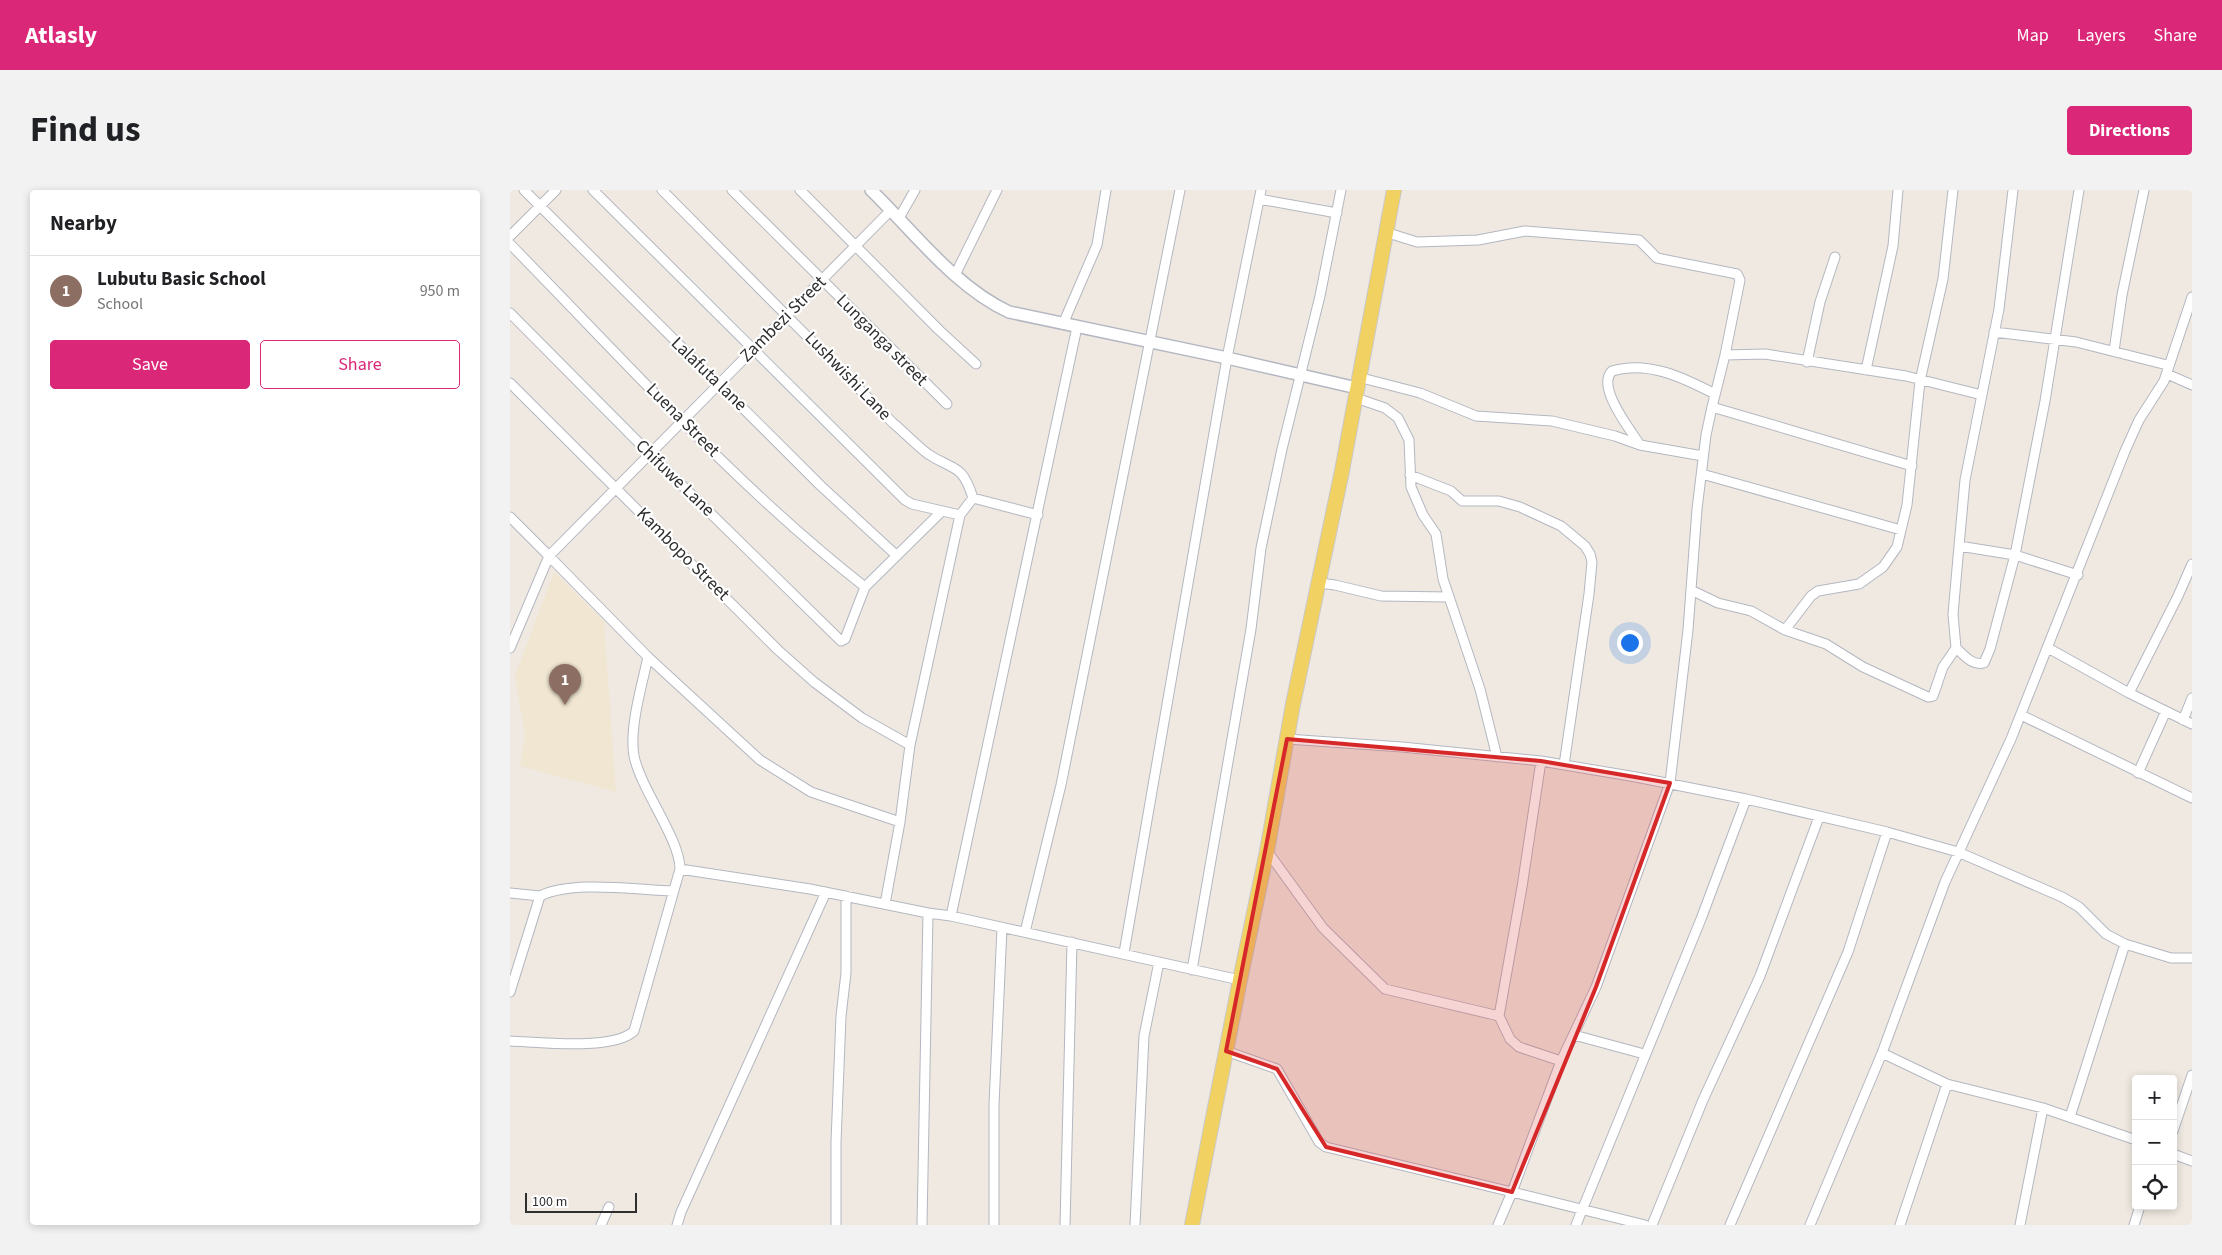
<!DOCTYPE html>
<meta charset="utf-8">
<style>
body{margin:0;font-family:"Source Sans 3",sans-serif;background:#f2f2f2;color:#202124}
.controls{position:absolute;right:15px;bottom:15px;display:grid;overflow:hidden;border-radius:5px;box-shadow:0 2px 8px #0003}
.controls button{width:45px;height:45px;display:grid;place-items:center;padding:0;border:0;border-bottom:1px solid #e0e0e0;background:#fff;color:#202124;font:25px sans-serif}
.scale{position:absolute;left:15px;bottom:12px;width:112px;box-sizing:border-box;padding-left:5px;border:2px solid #2e2e2e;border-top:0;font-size:14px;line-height:18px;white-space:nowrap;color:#2e2e2e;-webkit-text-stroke:4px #fff;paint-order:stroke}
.you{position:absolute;left:1119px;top:452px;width:18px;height:18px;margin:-12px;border:4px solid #fff;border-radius:50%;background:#1a73e8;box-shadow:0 0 0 8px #1a73e833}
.badge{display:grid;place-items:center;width:32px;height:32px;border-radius:50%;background:#db2777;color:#fff;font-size:16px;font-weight:700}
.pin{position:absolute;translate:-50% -41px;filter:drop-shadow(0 1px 2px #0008)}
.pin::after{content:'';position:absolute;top:26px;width:18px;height:15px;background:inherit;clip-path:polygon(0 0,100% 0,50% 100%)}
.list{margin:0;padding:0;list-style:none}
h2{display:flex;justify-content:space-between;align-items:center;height:65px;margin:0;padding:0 20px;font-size:21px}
h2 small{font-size:16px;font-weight:400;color:#757577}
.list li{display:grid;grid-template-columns:32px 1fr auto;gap:15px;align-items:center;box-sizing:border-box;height:70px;padding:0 20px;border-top:1px solid #e0e0e0}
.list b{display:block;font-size:19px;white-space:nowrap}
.list p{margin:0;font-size:16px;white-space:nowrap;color:#757577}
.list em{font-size:16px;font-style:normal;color:#757577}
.actions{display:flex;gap:10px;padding:15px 20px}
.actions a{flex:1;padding:11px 0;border:1px solid #db2777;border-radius:5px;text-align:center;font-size:18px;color:#db2777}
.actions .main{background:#db2777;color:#fff}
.icon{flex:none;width:28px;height:28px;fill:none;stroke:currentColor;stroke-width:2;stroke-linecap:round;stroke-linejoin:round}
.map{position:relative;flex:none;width:1682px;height:1035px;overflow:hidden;border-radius:5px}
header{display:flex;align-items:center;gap:30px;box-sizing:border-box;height:70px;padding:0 25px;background:#db2777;color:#fff}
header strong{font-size:24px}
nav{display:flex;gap:28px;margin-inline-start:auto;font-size:18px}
.intro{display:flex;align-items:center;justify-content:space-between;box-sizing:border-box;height:120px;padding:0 30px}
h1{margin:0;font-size:35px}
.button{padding:12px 22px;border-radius:5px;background:#db2777;color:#fff;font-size:18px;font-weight:700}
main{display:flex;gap:30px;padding:0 30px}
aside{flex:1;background:#fff;border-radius:5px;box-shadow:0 2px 8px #0003}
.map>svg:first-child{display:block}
</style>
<header>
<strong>Atlasly</strong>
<nav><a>Map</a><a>Layers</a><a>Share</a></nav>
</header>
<div class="intro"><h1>Find us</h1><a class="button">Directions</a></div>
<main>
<aside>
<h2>Nearby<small></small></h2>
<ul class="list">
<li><span class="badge" style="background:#8d6e63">1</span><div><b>Lubutu Basic School</b><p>School</p></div><em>950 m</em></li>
</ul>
<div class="actions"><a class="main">Save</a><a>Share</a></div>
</aside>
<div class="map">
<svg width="1682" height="1035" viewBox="0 0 1682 1035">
<rect width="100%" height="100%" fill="#efe9e1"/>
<path fill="#f0e6d1" d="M 44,382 L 94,432 L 106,602 L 10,576 L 15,545 L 5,486 Z"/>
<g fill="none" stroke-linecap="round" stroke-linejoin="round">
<g stroke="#b4b7c1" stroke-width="11">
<path id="street" d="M 14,0 L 311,296 L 386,365
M 83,0 L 395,310 L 402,314 L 450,325
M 152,0 L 383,233 C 395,243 406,255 418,264 C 444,281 452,273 463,308
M 222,0 L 437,214
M 290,0 L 429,140 L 466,174
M 1503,0 L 1489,119 L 1455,290 L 1449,356 L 1505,365 L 1535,211 L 1569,0
M 749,9 L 827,23
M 389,28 L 405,0
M 875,42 L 907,52 L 968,50 L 1015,41 L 1129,50 L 1147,68 L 1227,84 L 1230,90 L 1215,165
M 0,46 L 46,0
M 0,54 C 115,171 226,296 355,397
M 445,85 L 487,0
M 0,123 L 139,263 L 331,451 L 335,449 L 355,397 L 432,321
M 553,134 L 587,55 L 596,0
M 1484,142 L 1566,152 L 1657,175
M 1604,161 L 1612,105 L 1634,0
M 1297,172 L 1310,112 L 1325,67
M 1356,180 L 1383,56 L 1388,0
M 1657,184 L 1682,195
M 848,187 L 910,203 L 966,226 L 1042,231 L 1105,246 L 1130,255
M 0,193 L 268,460 L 304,492 L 352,528 L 400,555
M 846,208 L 875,218 L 888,228 L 899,250 L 901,297 L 913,325 L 926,344 L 933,389 L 970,499 L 987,567
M 1193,266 L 1130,255 C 1120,239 1086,197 1102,181 C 1138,170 1174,188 1205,204
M 1402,276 L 1202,217 L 1215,165 L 1255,164 L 1396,186 L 1472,205
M 1192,284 L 1391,340
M 900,285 L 941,301 L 952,311 L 989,311 L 1010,317 L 1051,336 L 1075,356 L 1080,364 L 1082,372 L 1079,404 L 1054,575
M 0,327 L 39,366 L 381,20
M 1449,356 L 1443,424 L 1446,458 C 1454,465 1462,476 1474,473 L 1480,459 L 1505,365 L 1568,385
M 809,393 L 825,395 L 871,406 L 939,407
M 1181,400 L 1208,413 L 1241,421 L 1275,440 L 1316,454 L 1353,477 L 1418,507 L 1423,506 L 1433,477 L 1446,458
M 1275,440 L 1301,406 L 1308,401 L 1349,394 L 1373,377 L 1387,357 L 1397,315 L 1410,191 L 1433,89 L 1443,0
M 0,458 L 39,366 L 138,467 L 250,570 L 301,602 L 390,632 L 375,714
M 1538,458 L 1619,503 L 1682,534
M 138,467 C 132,495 119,538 124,566 C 131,600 170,649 170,679 L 300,699 L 418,723 L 441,726 L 730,790
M 1619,503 L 1668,406 L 1682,374
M 1511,525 L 1682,608
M 1673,530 L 1682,508
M 777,549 L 892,557 L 1031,571 L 1126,587 L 1236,609 L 1377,642 L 1448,662 L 1552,707 L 1569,717 L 1596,744 L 1615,754 L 1661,768 L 1682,768
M 1031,571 L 1012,697 L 989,826 L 1000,849 L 1009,857 L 1051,871
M 1628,583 L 1656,521
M 390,632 L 400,555 L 450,325 L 463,308 L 528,325
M 757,661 L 813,738 L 875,799 L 989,826
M 0,703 L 30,706
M 441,726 L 567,137
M 515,742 L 551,595 L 670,0
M 614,763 L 717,168 L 751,0
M 682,780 L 741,439 L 751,358 L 772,259 L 810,106 L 831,0
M 0,802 L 30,706 C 63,690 126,700 163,701
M 1064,845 L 1134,864
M 0,851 C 29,852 103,861 124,841 L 170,679
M 716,861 L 767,879 L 809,952 L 816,957 L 1002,1002 L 1051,871 L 1086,797 L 1160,593 L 1178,440 L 1187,319 L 1196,245 L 1202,217
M 1372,863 L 1437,894 L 1533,918 L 1626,950
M 1560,927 L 1615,754
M 1663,941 L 1682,885
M 1663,964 L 1682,971
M 91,1035 L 99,1017
M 167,1035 L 171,1022 L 316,702
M 326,1035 L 326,952 L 331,826 L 336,783 L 336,706
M 412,1035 L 418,723
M 484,1035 L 484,915 L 492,738
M 555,1035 L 562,752
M 625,1035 L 634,846 L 649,772
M 988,1035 L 1002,1002 L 1135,1035
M 1066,1035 L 1191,729 L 1236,609
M 1142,1035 L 1193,910 L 1250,786 L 1309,627
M 1220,1035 L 1338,762 L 1377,642
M 1300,1035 L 1372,863 L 1435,692 L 1501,549 L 1615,261 L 1629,230 L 1654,191 L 1682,107
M 1390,1035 L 1437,894
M 1510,1035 L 1533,918
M 1624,1035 L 1630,1016"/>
</g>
<g stroke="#b4b7c1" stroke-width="14">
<path id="secondary" d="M 361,0 C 403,41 445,97 499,122 L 717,168 L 847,198"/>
</g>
<g stroke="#c9c9c9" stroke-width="16">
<path id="primary" d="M 682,1035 L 730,790 L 757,661 L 783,514 L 832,281 L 884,0"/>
</g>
<use href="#street" stroke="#fff" stroke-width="9"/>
<use href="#secondary" stroke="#fff" stroke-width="11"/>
<use href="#primary" stroke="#f2d163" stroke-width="14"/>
</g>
<path fill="#d62828" fill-opacity="0.2" stroke="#d62828" stroke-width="4" stroke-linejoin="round" d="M 777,549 L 1031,571 L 1160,593 L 1086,797 L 1002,1002 L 816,957 L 767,879 L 716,861 Z"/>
<g text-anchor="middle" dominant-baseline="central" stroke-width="4.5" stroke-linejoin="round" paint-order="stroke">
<g font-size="18" fill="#2e2e2e" stroke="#fff">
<text transform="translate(273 129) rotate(-45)">Zambezi Street</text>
<text transform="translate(372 150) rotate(45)">Lunganga street</text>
<text transform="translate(199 184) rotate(44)">Lalafuta lane</text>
<text transform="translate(338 186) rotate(46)">Lushwishi Lane</text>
<text transform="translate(173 230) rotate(45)">Luena Street</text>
<text transform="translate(165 288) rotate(44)">Chifuwe Lane</text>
<text transform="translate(173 364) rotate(45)">Kambopo Street</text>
</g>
</g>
</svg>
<div class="controls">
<button>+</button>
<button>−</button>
<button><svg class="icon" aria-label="locate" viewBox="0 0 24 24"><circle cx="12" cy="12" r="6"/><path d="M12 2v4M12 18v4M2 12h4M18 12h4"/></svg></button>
</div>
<div class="scale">100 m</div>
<div class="you"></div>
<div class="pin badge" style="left:55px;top:515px;background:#8d6e63">1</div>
</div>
</main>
